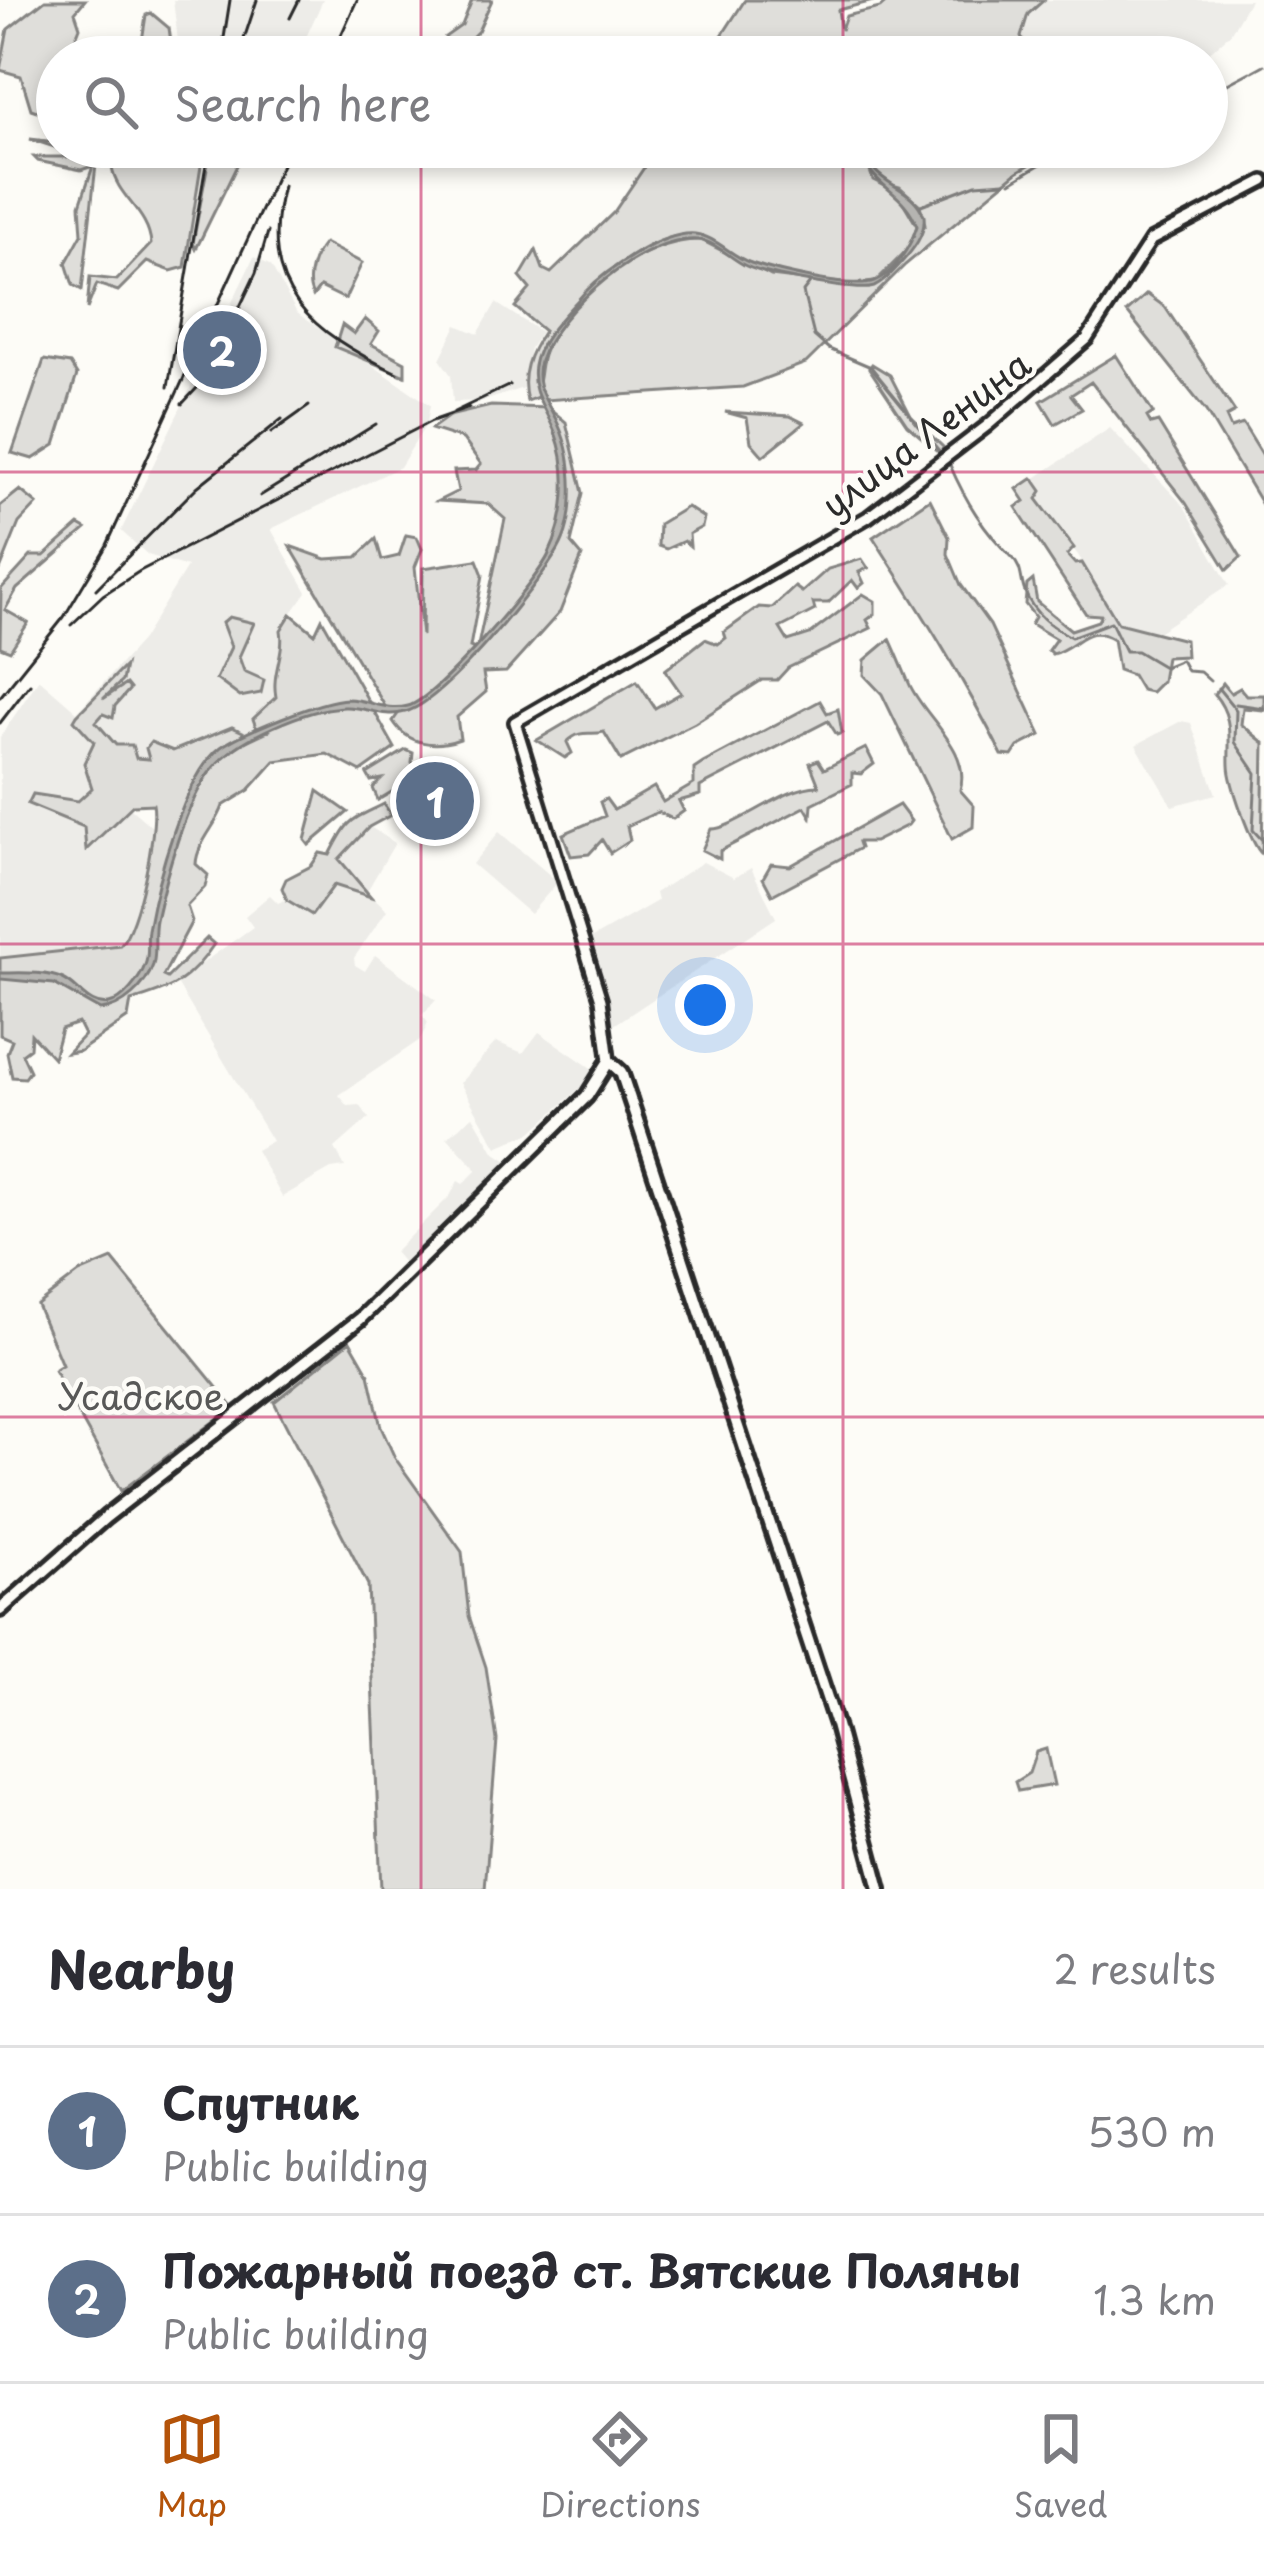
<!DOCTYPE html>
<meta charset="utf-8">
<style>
body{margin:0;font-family:"Playpen Sans",sans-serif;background:#f2f2f3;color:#2b2b33}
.you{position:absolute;left:705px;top:1005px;width:42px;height:42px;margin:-30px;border:9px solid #fff;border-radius:50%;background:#1a73e8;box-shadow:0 0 0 18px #1a73e833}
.badge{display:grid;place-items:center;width:78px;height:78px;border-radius:50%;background:#b45309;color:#fff;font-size:39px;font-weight:700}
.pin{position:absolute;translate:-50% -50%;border:6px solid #fff;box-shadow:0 3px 12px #0006}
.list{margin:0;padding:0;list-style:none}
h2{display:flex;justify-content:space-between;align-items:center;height:156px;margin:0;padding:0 48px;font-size:51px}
h2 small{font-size:39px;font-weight:400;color:#7c7c81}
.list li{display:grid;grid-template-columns:78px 1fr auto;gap:36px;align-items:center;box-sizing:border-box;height:168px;padding:0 48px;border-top:3px solid #e1e1e2}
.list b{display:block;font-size:45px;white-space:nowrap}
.list p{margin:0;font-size:39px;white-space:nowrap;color:#7c7c81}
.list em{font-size:39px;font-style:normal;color:#7c7c81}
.icon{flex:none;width:66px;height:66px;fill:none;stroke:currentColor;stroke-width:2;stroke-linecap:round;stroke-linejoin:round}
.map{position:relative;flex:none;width:1264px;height:1889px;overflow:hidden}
.search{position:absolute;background:#fff;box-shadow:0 6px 18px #0003;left:36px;right:36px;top:36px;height:132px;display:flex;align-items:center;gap:30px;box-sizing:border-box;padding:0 42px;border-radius:66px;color:#7c7c81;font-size:45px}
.sheet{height:492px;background:#fff}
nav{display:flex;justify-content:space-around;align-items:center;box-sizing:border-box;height:168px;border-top:3px solid #e1e1e2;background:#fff;font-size:33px;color:#7c7c81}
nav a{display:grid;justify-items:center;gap:6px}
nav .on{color:#b45309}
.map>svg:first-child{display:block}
</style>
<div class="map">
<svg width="1264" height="1889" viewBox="0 0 1264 1889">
<rect width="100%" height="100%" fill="#fdfcf7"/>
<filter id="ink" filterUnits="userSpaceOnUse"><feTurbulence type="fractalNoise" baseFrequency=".00833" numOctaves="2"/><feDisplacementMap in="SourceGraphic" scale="24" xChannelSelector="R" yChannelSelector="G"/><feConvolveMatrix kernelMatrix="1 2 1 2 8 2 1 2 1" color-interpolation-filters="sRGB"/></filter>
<g filter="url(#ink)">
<path fill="#edece8" d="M 173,0 L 323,0 L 297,57 L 230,57 L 178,41 Z
M 1044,0 L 1250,0 L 1230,34 L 1204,57 L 1032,57 L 1021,37 L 1028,14 Z
M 254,257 L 271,266 L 297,313 L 430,405 L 427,423 L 400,467 L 271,529 L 307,592 L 291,614 L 289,691 L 270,723 L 169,761 L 114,753 L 110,791 L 153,828 L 148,898 L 120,949 L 0,962 L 0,737 L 39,679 L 77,712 L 142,640 L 187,567 L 148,555 L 121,531 Z
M 496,303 L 541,332 L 530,348 L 523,388 L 484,401 L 453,402 L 451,375 L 440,359 L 457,325 L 478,334 Z
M 1110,428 L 1184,506 L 1229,585 L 1135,647 L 1078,555 L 1025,485 Z
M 1181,721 L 1191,723 L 1216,794 L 1172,806 L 1136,745 Z
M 364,823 L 395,843 L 367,891 L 387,910 L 354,958 L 355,965 L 365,971 L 375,955 L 436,1000 L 422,1015 L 428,1023 L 420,1040 L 339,1095 L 348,1106 L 360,1105 L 369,1118 L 335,1148 L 345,1167 L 331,1169 L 282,1197 L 256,1150 L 272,1141 L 176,982 L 253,927 L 245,916 L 270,895 L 278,903 L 289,898 L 294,905 L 342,872 L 336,867 Z
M 499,832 L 558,882 L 530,914 L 472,864 Z
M 703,862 L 734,878 L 751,868 L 776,918 L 614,1025 L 587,941 L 657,901 L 655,893 Z
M 539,1032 L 597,1072 L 532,1132 L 497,1147 L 460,1083 L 496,1042 L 523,1053 Z
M 473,1116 L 495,1153 L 509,1162 L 405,1265 L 394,1252 L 450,1196 L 458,1181 L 463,1184 L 477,1170 L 447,1137 Z"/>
<path fill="#dfdeda" stroke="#858482" stroke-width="3" d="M 45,0 L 85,0 L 75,12 L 80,27 L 68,57 L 57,57 L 57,118 L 31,109 L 21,76 L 0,70 L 8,29 Z
M 472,0 L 492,0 L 478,31 L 464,45 L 450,44 L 445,37 L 462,25 Z
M 745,0 L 877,0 L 838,10 L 841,30 L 846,16 L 880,8 L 889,0 L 1044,0 L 1028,14 L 1021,37 L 1033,57 L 848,57 L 841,45 L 843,57 L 708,57 Z
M 151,13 L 169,28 L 173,57 L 159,57 L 142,41 L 146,15 Z
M 30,139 L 57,142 L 57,147 L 98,147 L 82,290 L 73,285 L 66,263 L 82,234 L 80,205 L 93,166 L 81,170 L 38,161 L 34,157 L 85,157 Z
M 124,147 L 164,147 L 163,163 L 186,163 L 183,147 L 204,147 L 185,267 L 171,271 L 147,262 L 118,291 L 97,284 L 87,309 L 90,277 L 117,280 L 151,244 C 149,212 117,197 112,168 L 123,159 Z
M 211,147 L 246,147 L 196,249 L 193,243 Z
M 658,147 L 1007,147 L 1014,160 L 1036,147 L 1061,147 L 1017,172 L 905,265 L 806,363 L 743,387 L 544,400 L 537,386 C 541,374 539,363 545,350 C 570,297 640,239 701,240 L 771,276 L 869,288 L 898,266 L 925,225 L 920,205 L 900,187 L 878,181 L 867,162 L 873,180 L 897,192 L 917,226 L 909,248 L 875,282 C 837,287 782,276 747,262 C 724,253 706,231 679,236 C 640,242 605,275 579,301 C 551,328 528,357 538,397 L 527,401 C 520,375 529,353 544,331 L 515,307 L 530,289 L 520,277 L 536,250 L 543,269 L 551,273 L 614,212 Z
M 324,243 L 362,263 L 345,299 L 320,287 L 313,296 C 304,280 314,255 324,243 Z
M 1147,294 L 1165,307 L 1235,412 L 1226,417 L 1231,428 L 1243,424 L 1264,458 L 1264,508 L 1206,411 L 1127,312 Z
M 365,319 L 379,331 L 371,344 L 405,362 L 405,376 L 335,347 L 342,325 L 354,334 Z
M 1116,355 L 1153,413 L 1147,417 L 1151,424 L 1158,422 L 1241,557 L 1227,570 L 1186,503 L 1091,382 L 1071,395 L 1082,409 L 1055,424 L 1041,401 Z
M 44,360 L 70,364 L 77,375 L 55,445 L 33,459 L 12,453 Z
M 872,364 L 890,375 L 911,416 L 943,447 L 941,454 L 907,425 L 869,368 Z
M 491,406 L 549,408 L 566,422 L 583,493 L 571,543 L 582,556 L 560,612 L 506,672 L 483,673 L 486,692 L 457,717 L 460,739 C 435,748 408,745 393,721 L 400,711 L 386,708 L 290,546 L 326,559 L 357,557 L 376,539 L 382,560 L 399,556 L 406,535 L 417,537 L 422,549 L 415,567 L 422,636 L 423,568 L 477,560 L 483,575 L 470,647 L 477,650 L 505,519 L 488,504 L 438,501 L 458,491 L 454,471 L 476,470 L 481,464 L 463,439 L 431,429 L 449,416 Z
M 725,412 L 790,416 L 804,423 L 763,456 L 751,442 L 747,418 Z
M 1033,478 L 1042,491 L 1037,499 L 1074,548 L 1067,555 L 1075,564 L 1082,563 L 1118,623 L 1185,640 L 1186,656 L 1166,657 L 1162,681 L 1151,692 L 1141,690 L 1132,675 L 1118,670 L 1113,639 C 1086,622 1078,647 1052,654 L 1048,650 L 1056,639 L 1031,624 L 1035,617 L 1025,604 L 1027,585 L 1033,580 L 1037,602 L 1071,630 L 1098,621 L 1101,615 L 1086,614 L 1016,507 L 1025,501 L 1017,489 Z
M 20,490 L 37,504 L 19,523 L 0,570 L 0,506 Z
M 930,499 L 949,537 L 948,554 L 961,585 L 990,625 L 1041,735 L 1018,747 L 1012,756 L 1002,755 C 964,679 919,608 873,537 Z
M 687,507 L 704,518 L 702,527 L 689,534 L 690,546 L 684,541 L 666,549 L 658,546 L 659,524 Z
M 79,525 L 86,529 L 17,589 L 5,610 L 28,623 L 10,651 L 0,647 L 1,589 L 31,556 L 44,556 Z
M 862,559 L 868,568 L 859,572 L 864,583 L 858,588 L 852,580 L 828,603 L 813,603 L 815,610 L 780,628 L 788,641 L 810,634 L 863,594 L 875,601 L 875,614 L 867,620 L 871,628 L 788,668 L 777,680 L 762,680 L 695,723 L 621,760 L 604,732 C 589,736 582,728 567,742 L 572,753 L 565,758 L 537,740 L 637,681 L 655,708 L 681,693 L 665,670 L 705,639 L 718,644 L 726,638 L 724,632 L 759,607 L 772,608 L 795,587 L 802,592 L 828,569 Z
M 291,614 L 315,634 L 322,619 L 395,748 L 361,772 L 327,754 L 275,761 L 249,790 L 223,806 C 217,825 197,843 196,864 L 208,875 L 205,887 L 187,906 L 192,921 L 163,976 L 167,978 L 207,938 L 214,944 C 189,982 172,989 131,1001 L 128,1018 L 80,1051 L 67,1053 L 84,1035 L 78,1023 L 61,1029 L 53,1058 L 31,1034 L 30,1048 L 22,1054 L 30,1071 L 25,1078 L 12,1077 L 7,1053 L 12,1040 L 0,1035 L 0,958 L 120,945 C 138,929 158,826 153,804 L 133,805 L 86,850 L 84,827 L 28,804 L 33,794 L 78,801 L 92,788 L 84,763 L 94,742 L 74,720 L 77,715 L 125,666 L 122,681 L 103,699 L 126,684 L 130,689 L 115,706 L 113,718 L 103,714 L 96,722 L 116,745 L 132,745 L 136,758 L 149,759 L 146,748 L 151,742 L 173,751 L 232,727 L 243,732 L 240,744 L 268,731 L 256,727 L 253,719 L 276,697 C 271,673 285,654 281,630 Z
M 229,617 L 254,623 L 239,657 L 244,671 L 264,680 L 261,693 L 240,697 L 216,679 L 231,647 L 222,623 Z
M 890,639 C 897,654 903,669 909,683 C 923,717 972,749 960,790 L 974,806 L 973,827 L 952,839 L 882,694 L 864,675 L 865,660 Z
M 1223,683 L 1231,693 L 1240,688 L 1246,695 L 1264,695 L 1264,710 L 1243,708 L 1241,724 L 1264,743 L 1262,854 C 1251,845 1229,781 1229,765 C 1228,737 1234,718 1214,694 Z
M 820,701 L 827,713 L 838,709 L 842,733 L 837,735 L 828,721 L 700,787 L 700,795 L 679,801 L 684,811 L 673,819 L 658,812 L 627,826 L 630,840 L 610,853 L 602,840 L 589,854 L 571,856 L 563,834 L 605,816 L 600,802 L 606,799 L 614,810 L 654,787 L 663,802 L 694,784 L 694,769 L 703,763 Z
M 866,748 L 874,764 L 861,774 L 852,773 L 852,784 L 812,804 L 811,817 L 805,807 L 720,851 L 720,859 L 702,850 L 711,829 C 734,830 786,785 819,786 L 810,763 L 818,760 L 824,769 Z
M 406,750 L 413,753 L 412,763 L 419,769 L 409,789 L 414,804 L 399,802 L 395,790 L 378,800 L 373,788 L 382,779 L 371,781 L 367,774 Z
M 318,791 L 348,812 L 309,845 L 305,840 Z
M 384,804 L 391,815 L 369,827 L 339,859 L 371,897 L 334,885 L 312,915 L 287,900 L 282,888 L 286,879 L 311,866 L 320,853 L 330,855 C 349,817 350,821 384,804 Z
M 899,805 L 911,821 L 908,825 L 874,842 L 858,842 L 860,848 L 772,895 L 763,878 L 771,864 L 790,866 Z
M 112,1259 L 233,1407 L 121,1491 L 54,1370 L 62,1365 L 37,1305 L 79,1273 Z
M 350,1341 L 369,1374 L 381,1427 L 395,1458 L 462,1552 L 469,1616 L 486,1667 L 497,1740 L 485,1889 L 381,1889 L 368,1585 L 274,1402 Z
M 1046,1749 L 1054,1785 L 1018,1791 L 1015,1782 L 1029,1773 L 1036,1752 Z"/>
<path fill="#b5b4b1" stroke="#7e7d7b" stroke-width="3" d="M 860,147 L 867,147 C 867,186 912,182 924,216 C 926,234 913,250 901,263 C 894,271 884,283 874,287 C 856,293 762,274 746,266 C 731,259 716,242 699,240 C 645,234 556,311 540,361 C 532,388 549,402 559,426 C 574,459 577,518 558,550 C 536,588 444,702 405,712 C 383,719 366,706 344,707 C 305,709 238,738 213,768 C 186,800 165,878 156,920 C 153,934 157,952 153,965 C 146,986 122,1009 100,1010 L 54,984 L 0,979 L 0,973 C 20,973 44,971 63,979 C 79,986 89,1008 109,1004 C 123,1001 140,979 145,965 C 150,954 146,941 148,930 C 156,885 184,774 221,747 C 243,732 321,700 347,699 C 369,699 385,712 408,706 C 437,698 533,585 548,556 C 566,520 570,471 555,432 C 546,410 530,391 534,366 C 538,338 568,312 585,292 C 606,270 663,231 695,234 C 715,236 731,256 751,263 C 775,271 851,290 874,282 C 894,274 911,245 917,226 C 903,188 869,188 860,147 Z"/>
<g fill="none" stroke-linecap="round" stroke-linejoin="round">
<path stroke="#7e7d7b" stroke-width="3" d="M 1253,71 L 1264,65
M 1218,89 L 1250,72
M 1207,95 L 1215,91
M 1011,182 L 1069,147
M 921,205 L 976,184 L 1005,182
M 810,283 L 803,292 L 814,336 L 829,349 L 871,367 L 940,452
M 950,465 C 966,502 984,530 1012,558 C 1023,568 1020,580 1025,592 C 1034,614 1050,626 1071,637 L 1111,622 L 1125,651 L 1137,651 L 1164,667 L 1181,660 L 1187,671 L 1200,672 L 1210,681
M 1218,688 L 1236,710 L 1235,742 L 1256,773 L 1253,830 L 1264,842
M 1236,704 L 1264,708"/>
<g stroke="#2b2b2b" stroke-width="18">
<path id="tertiary" d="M 609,1061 L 601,1000 L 515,722 L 868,517 L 988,425 L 1087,339 L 1151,240 L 1264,181"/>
</g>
<g stroke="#2b2b2b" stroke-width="20">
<path id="secondary" d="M 0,1610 L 106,1517 L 360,1319 L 587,1096 L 609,1061 L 621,1072 L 636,1117 L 836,1725 L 880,1889"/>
</g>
<use href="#tertiary" stroke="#fdfcf7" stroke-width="9"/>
<use href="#secondary" stroke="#fdfcf7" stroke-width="10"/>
<path stroke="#2b2b2b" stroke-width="3" d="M 290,18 L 299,0
M 221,57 L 230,0
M 238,57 L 257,0
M 331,57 L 357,0
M 283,186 C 256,290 311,332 397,373
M 210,370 L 256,273 L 268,232
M 168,387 L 209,147
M 182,404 L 211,373 L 258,349
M 454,412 L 510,385
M 271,433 L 309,406
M 260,496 L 376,424
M 96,589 L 197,487 L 282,419
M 71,625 L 103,595 L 140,571 L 432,421 L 469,408
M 0,697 L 64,617 L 107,545 L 290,147
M 0,723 L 30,684"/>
</g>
</g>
<path fill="none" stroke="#c2185b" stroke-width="3" stroke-opacity="0.55" d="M 421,0 L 421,57M 843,0 L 843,57M 421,147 L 421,1889M 843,147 L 843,1889M 0,472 L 1264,472M 0,944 L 1264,944M 0,1417 L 1264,1417"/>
<g text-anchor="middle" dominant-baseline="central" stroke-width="9" stroke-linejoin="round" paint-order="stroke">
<g font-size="36" fill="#2b2b2b" stroke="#fdfcf7">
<text transform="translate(925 433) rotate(-37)">улица Ленина</text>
</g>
<g font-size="36" fill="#585857" stroke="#fdfcf7">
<text x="141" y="1395">Усадское</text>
</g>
</g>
</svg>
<div class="you"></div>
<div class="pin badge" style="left:435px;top:801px;background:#5c6f8a">1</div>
<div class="pin badge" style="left:222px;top:350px;background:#5c6f8a">2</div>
<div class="search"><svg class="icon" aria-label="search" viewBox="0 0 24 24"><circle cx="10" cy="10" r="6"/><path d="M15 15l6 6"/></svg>Search here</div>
</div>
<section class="sheet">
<h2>Nearby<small>2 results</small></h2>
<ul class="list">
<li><span class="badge" style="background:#5c6f8a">1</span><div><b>Спутник</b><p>Public building</p></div><em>530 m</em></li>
<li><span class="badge" style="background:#5c6f8a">2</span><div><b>Пожарный поезд ст. Вятские Поляны</b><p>Public building</p></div><em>1.3 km</em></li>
</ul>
</section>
<nav>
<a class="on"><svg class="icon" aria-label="map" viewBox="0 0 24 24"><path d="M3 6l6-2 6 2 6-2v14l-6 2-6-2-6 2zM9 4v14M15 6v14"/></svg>Map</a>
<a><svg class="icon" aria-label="directions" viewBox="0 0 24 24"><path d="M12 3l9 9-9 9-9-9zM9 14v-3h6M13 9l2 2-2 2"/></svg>Directions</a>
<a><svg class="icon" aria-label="saved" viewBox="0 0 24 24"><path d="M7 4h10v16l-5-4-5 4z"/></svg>Saved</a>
</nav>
